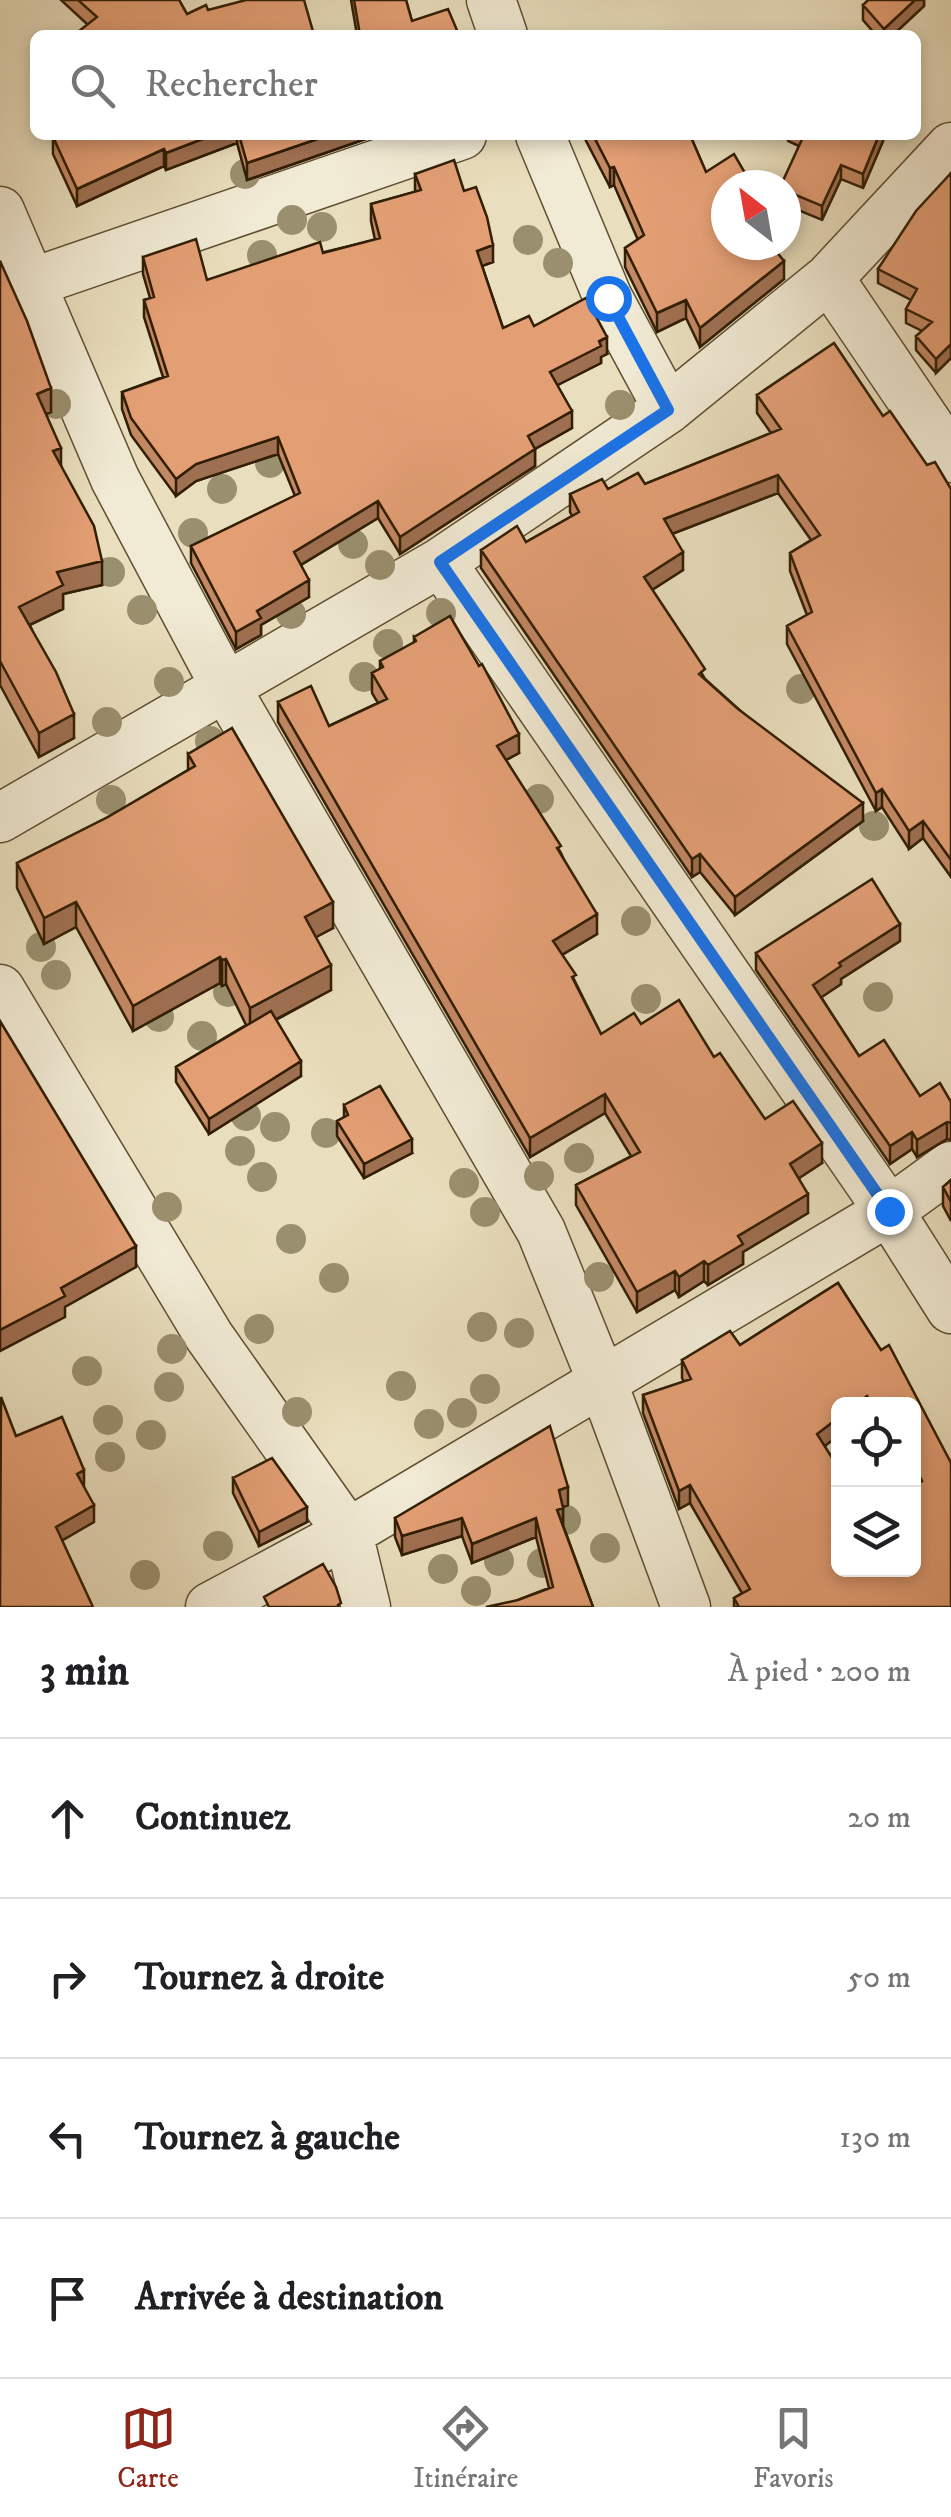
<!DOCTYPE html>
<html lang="fr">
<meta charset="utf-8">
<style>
body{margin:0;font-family:"IM FELL DW Pica",serif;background:#f2f2f2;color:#202124}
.controls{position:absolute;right:30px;bottom:30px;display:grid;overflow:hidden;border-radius:15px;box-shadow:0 5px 15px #0003}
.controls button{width:90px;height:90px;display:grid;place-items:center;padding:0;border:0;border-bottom:2px solid #e0e0e0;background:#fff;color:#202124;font:50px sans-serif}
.compass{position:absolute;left:711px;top:170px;width:90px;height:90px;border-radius:50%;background:#fff;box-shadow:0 5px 15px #0003;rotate:329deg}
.stop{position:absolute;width:30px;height:30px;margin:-22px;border:8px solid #1a73e8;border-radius:50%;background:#fff}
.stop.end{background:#1a73e8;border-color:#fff;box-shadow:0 2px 10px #0008}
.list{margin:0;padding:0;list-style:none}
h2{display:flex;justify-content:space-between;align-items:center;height:130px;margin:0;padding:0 40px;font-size:42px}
h2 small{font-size:32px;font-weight:400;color:#757577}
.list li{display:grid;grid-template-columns:65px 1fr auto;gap:30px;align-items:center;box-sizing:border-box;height:160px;padding:0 40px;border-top:2px solid #e0e0e0}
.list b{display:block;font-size:38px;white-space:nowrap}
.list em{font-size:32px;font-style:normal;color:#757577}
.icon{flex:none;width:55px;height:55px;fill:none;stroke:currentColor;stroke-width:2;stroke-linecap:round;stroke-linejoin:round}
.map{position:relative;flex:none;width:951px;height:1607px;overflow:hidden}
.search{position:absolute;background:#fff;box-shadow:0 5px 15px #0003;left:30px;right:30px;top:30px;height:110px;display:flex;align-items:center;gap:25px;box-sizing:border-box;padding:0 35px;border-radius:15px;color:#757577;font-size:38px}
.sheet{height:770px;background:#fff}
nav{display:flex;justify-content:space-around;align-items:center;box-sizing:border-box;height:140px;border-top:2px solid #e0e0e0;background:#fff;font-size:28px;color:#757577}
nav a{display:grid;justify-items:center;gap:5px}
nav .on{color:#8f2418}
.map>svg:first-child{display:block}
</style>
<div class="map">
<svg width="951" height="1607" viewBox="0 0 951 1607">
<rect width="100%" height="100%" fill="#e9debd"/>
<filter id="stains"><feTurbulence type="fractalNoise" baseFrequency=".002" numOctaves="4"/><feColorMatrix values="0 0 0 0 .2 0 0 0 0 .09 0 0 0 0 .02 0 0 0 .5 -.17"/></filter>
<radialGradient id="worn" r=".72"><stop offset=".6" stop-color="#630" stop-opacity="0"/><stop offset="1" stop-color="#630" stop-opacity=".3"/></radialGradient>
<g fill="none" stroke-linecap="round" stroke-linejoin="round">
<g stroke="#5f4e32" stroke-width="51">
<path id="minor" d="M 491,0 L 503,35
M 540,135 L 608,298 L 668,409
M 0,211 L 115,479 L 226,688 L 541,1231 L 602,1381 L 686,1607
M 829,278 L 951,458
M 31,283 L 462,135
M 441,562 L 889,1211 L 951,1309
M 0,818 L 441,562 L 668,409 L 829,278 L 951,147
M 0,989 L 209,1336 L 348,1533 L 366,1607
M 210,1607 L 348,1533 L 889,1211 L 951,1166"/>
</g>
<use href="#minor" stroke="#f1ead4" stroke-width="48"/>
</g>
<g fill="#9a8f6e">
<circle cx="245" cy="174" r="15"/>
<circle cx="292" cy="220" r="15"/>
<circle cx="322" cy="227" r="15"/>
<circle cx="528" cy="240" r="15"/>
<circle cx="262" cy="255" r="15"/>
<circle cx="558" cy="263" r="15"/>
<circle cx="56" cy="404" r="15"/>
<circle cx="620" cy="405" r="15"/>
<circle cx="270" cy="463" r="15"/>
<circle cx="222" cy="489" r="15"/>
<circle cx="193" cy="533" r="15"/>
<circle cx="353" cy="544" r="15"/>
<circle cx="380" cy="565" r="15"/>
<circle cx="110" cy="572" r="15"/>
<circle cx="142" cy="610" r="15"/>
<circle cx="441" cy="613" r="15"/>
<circle cx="291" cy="614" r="15"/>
<circle cx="388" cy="644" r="15"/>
<circle cx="364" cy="677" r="15"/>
<circle cx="169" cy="682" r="15"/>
<circle cx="801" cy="689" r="15"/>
<circle cx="107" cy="722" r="15"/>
<circle cx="210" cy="741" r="15"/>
<circle cx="539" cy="799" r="15"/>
<circle cx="111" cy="800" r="15"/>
<circle cx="874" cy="826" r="15"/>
<circle cx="636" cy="921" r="15"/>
<circle cx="41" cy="947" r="15"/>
<circle cx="56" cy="975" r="15"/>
<circle cx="228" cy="992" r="15"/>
<circle cx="878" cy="997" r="15"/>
<circle cx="646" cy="999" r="15"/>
<circle cx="159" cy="1017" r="15"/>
<circle cx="202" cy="1036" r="15"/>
<circle cx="246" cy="1116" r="15"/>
<circle cx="275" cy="1127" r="15"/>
<circle cx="326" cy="1133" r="15"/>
<circle cx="240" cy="1151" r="15"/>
<circle cx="579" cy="1158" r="15"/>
<circle cx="539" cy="1176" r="15"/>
<circle cx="262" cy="1177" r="15"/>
<circle cx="464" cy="1183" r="15"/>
<circle cx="167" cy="1207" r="15"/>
<circle cx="485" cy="1212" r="15"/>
<circle cx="291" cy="1239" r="15"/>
<circle cx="599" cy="1277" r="15"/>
<circle cx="334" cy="1278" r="15"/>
<circle cx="482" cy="1327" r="15"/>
<circle cx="259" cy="1329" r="15"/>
<circle cx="519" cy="1333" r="15"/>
<circle cx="172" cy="1349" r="15"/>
<circle cx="87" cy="1371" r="15"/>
<circle cx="401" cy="1386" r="15"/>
<circle cx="169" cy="1387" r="15"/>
<circle cx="485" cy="1389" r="15"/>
<circle cx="297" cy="1412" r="15"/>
<circle cx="462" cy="1413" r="15"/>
<circle cx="108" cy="1420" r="15"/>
<circle cx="429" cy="1424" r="15"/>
<circle cx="151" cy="1435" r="15"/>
<circle cx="110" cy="1457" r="15"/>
<circle cx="566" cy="1520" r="15"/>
<circle cx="218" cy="1546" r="15"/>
<circle cx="605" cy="1548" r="15"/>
<circle cx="499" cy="1561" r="15"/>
<circle cx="542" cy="1563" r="15"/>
<circle cx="443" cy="1569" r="15"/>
<circle cx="145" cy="1575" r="15"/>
<circle cx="476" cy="1591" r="15"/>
</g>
<path fill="#c38864" stroke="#311e03" stroke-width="2.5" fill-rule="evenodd" d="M 61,0 L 179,0 L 187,14 L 208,10 L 314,35 L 87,24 Z
M 351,0 L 406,0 L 412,21 L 459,35 L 357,35 Z
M 924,0 L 924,6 L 893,35 L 876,35 L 863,20 L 863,5 Z
M 58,135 L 377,135 L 247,180 L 237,143 L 166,170 L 164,166 L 77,206 L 53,154 L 53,137 Z
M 583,135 L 690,135 L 706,172 L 778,245 L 778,248 L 775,250 L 784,279 L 700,347 L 686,318 L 657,332 L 625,267 L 625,248 L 638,240 L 614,185 L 610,187 Z
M 788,135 L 883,135 L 883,141 L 863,188 L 841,179 L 822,220 L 786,205 L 786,185 L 799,146 L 788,141 Z
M 951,173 L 951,358 L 936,373 L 916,350 L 916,336 L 922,331 L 906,323 L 906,309 L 911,300 L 878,283 L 878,269 Z
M 415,174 L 464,191 L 493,262 L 482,266 L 503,328 L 534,326 L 607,354 L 601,357 L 601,363 L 557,385 L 572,428 L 535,449 L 535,466 L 400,554 L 378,518 L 301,565 L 309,597 L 261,625 L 261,635 L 236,649 L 191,563 L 191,546 L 295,496 L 278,454 L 196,481 L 176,496 L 131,435 L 122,409 L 122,392 L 163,377 L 144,317 L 144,300 L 150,298 L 143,274 L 143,257 L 207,280 L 375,240 L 371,221 L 371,204 L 415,192 Z
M 0,261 L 51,412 L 46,414 L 61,466 L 102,585 L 63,594 L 63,609 L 30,625 L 74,738 L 39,757 L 0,685 Z
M 757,395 L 883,416 L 927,465 L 951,489 L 951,877 L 923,838 L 909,849 L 882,807 L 876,811 L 787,644 L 787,626 L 807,615 L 790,571 L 790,553 L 811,540 L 778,493 L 672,534 L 683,570 L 652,590 L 705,679 L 863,821 L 735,915 L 700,872 L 692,877 L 481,568 L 481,550 L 526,542 L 572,516 L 570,512 L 570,494 L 645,484 L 771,433 L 757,413 Z
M 414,637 L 519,753 L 506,760 L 561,853 L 597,934 L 562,955 L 601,1034 L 641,1024 L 714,1057 L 765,1119 L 822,1163 L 799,1178 L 808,1213 L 743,1252 L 743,1264 L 708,1285 L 704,1281 L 679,1297 L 675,1290 L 637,1312 L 576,1205 L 576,1185 L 631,1156 L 605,1113 L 530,1157 L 278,722 L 278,702 L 329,726 L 378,703 L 372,693 L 372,673 L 380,669 L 380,661 L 414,643 Z
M 188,754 L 333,928 L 316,937 L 331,990 L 276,1020 L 301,1076 L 209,1134 L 176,1082 L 176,1067 L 246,1025 L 226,984 L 222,986 L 220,983 L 133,1031 L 76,927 L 44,944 L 17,888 L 17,863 L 108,817 L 188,770 Z
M 900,941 L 841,979 L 841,984 L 821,997 L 859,1056 L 920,1096 L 951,1102 L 951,1140 L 947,1139 L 917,1157 L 912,1149 L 890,1164 L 756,970 L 756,953 Z
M 344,1105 L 412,1153 L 364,1178 L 337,1136 L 337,1121 L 344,1118 Z
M 951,1180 L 951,1221 L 943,1206 L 943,1187 Z
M 838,1283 L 951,1463 L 951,1607 L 734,1607 L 734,1598 L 742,1593 L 690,1503 L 679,1509 L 643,1413 L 643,1395 L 684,1382 L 682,1378 L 682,1360 L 740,1345 ZM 838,1404 L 914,1404 L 914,1482 L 915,1486 L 838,1570 L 825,1446 Z
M 233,1478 L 307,1522 L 259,1546 L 233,1493 Z
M 568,1505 L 563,1507 L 563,1525 L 593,1607 L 518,1600 L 549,1588 L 536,1537 L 472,1563 L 462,1536 L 402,1555 L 395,1537 L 395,1518 Z"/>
<path fill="#9f6f51" stroke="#311e03" stroke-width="2.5" d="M 915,0 L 924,0 L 924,6 L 893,35 L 884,35 L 884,29 Z
M 213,135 L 237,135 L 237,143 L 166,170 L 166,153 Z
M 329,135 L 377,135 L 247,180 L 247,163 Z
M 879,135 L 883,135 L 883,141 L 863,188 L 863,174 Z
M 164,149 L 164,166 L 77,206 L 77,189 Z
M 841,165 L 841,179 L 822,220 L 822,206 Z
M 614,167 L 614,185 L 610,187 L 610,168 Z
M 493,245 L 493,262 L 477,268 L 477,251 Z
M 784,261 L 784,279 L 700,347 L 700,328 Z
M 686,300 L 686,318 L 657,332 L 657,313 Z
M 607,337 L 607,354 L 601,357 L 601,363 L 550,389 L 550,372 Z
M 951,344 L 951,358 L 936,373 L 936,359 Z
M 51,388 L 51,412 L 37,418 L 37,394 Z
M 572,411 L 572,428 L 535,449 L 535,466 L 400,554 L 400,537 L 528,436 Z
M 278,437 L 278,454 L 196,481 L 176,496 L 176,479 L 196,464 Z
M 61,448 L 61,471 L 53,451 Z
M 778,475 L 778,493 L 664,537 L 664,519 Z
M 378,501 L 378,518 L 294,569 L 294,552 Z
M 683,552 L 683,570 L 644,595 L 644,577 Z
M 102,561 L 102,585 L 63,594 L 63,609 L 19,630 L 19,607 L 57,572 Z
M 309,580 L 309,597 L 261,625 L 261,635 L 236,649 L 236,632 L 257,611 Z
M 74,714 L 74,738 L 39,757 L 39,733 Z
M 519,734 L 519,753 L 497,765 L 497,746 Z
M 882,789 L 882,807 L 876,811 L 876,793 Z
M 863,803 L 863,821 L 735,915 L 735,897 Z
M 923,821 L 923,838 L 909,849 L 909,831 Z
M 700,854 L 700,872 L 692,877 L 692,859 Z
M 76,902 L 76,927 L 44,944 L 44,918 Z
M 333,902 L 333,928 L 305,943 L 305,917 Z
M 597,914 L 597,934 L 553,960 L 553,941 Z
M 900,924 L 900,941 L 841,979 L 841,984 L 813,1003 L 813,985 L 839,963 Z
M 220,957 L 220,983 L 133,1031 L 133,1006 Z
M 226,959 L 226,984 L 222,986 L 222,960 Z
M 331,965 L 331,990 L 250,1033 L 250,1008 Z
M 301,1061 L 301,1076 L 209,1134 L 209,1119 Z
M 605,1094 L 605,1113 L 530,1157 L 530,1138 Z
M 947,1122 L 947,1139 L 917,1157 L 917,1140 Z
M 912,1132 L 912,1149 L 890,1164 L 890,1146 Z
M 412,1139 L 412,1153 L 364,1178 L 364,1164 Z
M 822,1143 L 822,1163 L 790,1184 L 790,1164 Z
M 808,1194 L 808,1213 L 743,1252 L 743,1264 L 708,1285 L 708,1265 L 738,1236 Z
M 136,1246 L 136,1267 L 65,1307 L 65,1317 L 0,1351 L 0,1330 L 61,1288 Z
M 704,1261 L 704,1281 L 679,1297 L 679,1277 Z
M 675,1271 L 675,1290 L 637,1312 L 637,1292 Z
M 867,1396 L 867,1404 L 856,1404 Z
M 838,1418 L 838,1436 L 817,1452 L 817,1434 Z
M 84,1470 L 84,1487 L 77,1474 Z
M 690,1485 L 690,1503 L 679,1509 L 679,1491 Z
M 568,1487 L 568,1505 L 559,1509 L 559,1490 Z
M 94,1505 L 94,1522 L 56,1544 L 56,1527 Z
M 307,1507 L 307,1522 L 259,1546 L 259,1532 Z
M 563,1508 L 563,1526 L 557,1510 Z
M 462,1518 L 462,1536 L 402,1555 L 402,1536 Z
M 536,1518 L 536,1537 L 472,1563 L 472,1544 Z"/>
<path fill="#e39e74" stroke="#311e03" stroke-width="2.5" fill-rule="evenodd" d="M 78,0 L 179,0 L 187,14 L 206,5 L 208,10 L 246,0 L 304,0 L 314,35 L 74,35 L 97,17 Z
M 354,0 L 406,0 L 412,21 L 448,9 L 459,35 L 360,35 Z
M 868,0 L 915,0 L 884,29 L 863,5 Z
M 58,135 L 213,135 L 166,153 L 164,149 L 77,189 L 53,137 Z
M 239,135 L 329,135 L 247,163 Z
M 593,135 L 690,135 L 706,172 L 734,154 L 752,185 L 726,185 L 726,245 L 771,245 L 784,261 L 700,328 L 686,300 L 657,313 L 625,248 L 644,235 L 614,167 L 610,168 Z
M 804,135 L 879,135 L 863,174 L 841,165 L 822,206 L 786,191 L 786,185 L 781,185 Z
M 454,160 L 464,191 L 476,187 L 487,217 L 493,245 L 477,251 L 503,328 L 529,316 L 534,326 L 586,298 L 607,337 L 599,341 L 601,346 L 550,372 L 572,411 L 528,436 L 535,449 L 400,537 L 378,501 L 294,552 L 309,580 L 257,611 L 261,618 L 236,632 L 191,546 L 300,493 L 278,437 L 196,464 L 176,479 L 131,418 L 122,392 L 168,376 L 144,300 L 154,297 L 143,257 L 196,239 L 207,280 L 320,242 L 323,253 L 380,238 L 371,204 L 421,190 L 415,174 Z
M 951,173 L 951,344 L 936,359 L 916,336 L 932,322 L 906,309 L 917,289 L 878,269 L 916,211 Z
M 0,261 L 27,321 L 51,388 L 37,394 L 61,448 L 53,451 L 94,526 L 102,561 L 57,572 L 63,585 L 19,607 L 56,672 L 74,714 L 39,733 L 0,661 Z
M 834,343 L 883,416 L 890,411 L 927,465 L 935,462 L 951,489 L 951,860 L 923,821 L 909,831 L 882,789 L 876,793 L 787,626 L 812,612 L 790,553 L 820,535 L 778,475 L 664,519 L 683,552 L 644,577 L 705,669 L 699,674 L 738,709 L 863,803 L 735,897 L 700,854 L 692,859 L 481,550 L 517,526 L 526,542 L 579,512 L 570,494 L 602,479 L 608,489 L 638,473 L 645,484 L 781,429 L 757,395 Z
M 450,616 L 479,666 L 482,664 L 519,734 L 497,746 L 561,846 L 557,848 L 597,914 L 553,941 L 576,975 L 572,977 L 601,1034 L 634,1013 L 641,1024 L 679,1000 L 714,1057 L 720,1053 L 765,1119 L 793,1101 L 822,1143 L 790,1164 L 808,1194 L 738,1236 L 743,1244 L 708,1265 L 704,1261 L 679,1277 L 675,1271 L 637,1292 L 576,1185 L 640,1152 L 605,1094 L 530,1138 L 278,702 L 311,686 L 329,726 L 387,699 L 372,673 L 383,667 L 380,661 L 416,641 L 414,637 Z
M 232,728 L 333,902 L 305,917 L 331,965 L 250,1008 L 226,959 L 222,960 L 220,957 L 133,1006 L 76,902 L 44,918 L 17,863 L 108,817 L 195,766 L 188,754 Z
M 872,879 L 900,924 L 839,963 L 841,966 L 813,985 L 859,1056 L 884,1040 L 920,1096 L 940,1083 L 951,1102 L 951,1123 L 947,1122 L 917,1140 L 912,1132 L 890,1146 L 756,953 Z
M 271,1011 L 301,1061 L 209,1119 L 176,1067 Z
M 0,1021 L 136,1246 L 61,1288 L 65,1296 L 0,1330 Z
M 380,1086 L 412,1139 L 364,1164 L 337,1121 L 348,1115 L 344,1105 Z
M 951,1180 L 951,1202 L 943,1187 Z
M 838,1283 L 881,1350 L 889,1345 L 951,1463 L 951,1607 L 739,1607 L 734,1598 L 750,1589 L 690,1485 L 679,1491 L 643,1395 L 691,1379 L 682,1360 L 730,1331 L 740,1345 ZM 867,1396 L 872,1404 L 914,1404 L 914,1464 L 922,1481 L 914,1487 L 914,1570 L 838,1570 L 838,1467 L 817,1434 L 838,1418 L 838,1404 L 856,1404 Z
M 1,1397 L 16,1436 L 62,1417 L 84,1470 L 77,1474 L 94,1505 L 56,1527 L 93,1607 L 0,1607 Z
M 550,1426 L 568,1487 L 559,1490 L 563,1508 L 557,1510 L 593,1607 L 486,1607 L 518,1600 L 553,1587 L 536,1518 L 472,1544 L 462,1518 L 402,1536 L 395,1518 Z
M 272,1458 L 307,1507 L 259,1532 L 233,1478 Z
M 323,1564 L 336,1587 L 341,1603 L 338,1605 L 339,1607 L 269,1607 L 264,1597 Z"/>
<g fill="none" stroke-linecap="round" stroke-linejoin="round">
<path stroke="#1a73e8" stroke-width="12" d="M 608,298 L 668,410 L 440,562 L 889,1211"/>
</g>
<rect width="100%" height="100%" filter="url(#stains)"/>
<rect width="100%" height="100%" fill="url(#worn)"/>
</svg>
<div class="controls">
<button><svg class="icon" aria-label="locate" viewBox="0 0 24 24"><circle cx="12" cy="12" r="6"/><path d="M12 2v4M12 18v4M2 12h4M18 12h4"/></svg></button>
<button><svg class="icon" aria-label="layers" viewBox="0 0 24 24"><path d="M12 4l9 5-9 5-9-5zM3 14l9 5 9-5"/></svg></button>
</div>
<svg class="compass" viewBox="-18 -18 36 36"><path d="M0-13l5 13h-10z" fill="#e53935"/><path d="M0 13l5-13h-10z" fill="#757577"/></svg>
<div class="stop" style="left:608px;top:298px"></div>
<div class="stop end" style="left:889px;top:1211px"></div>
<div class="search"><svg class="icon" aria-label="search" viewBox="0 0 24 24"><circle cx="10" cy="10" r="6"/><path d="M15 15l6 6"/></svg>Rechercher</div>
</div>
<section class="sheet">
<h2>3 min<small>À pied · 200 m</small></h2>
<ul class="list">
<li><svg class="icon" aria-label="ahead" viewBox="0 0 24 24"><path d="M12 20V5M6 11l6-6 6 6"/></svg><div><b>Continuez</b></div><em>20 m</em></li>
<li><svg class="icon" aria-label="right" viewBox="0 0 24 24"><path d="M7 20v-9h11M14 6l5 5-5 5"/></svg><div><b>Tournez à droite</b></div><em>50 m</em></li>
<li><svg class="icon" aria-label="left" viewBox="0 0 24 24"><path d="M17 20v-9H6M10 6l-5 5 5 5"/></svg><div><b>Tournez à gauche</b></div><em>130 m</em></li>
<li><svg class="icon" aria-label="arrive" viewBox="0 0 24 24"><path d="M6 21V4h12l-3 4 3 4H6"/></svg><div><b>Arrivée à destination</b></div></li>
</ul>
</section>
<nav>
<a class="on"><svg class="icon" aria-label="map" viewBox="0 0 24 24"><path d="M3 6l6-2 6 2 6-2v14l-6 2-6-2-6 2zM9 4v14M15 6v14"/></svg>Carte</a>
<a><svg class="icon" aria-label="directions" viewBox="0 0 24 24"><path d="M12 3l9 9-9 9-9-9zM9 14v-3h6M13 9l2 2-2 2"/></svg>Itinéraire</a>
<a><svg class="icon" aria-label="saved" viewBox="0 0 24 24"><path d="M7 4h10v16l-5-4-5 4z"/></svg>Favoris</a>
</nav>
